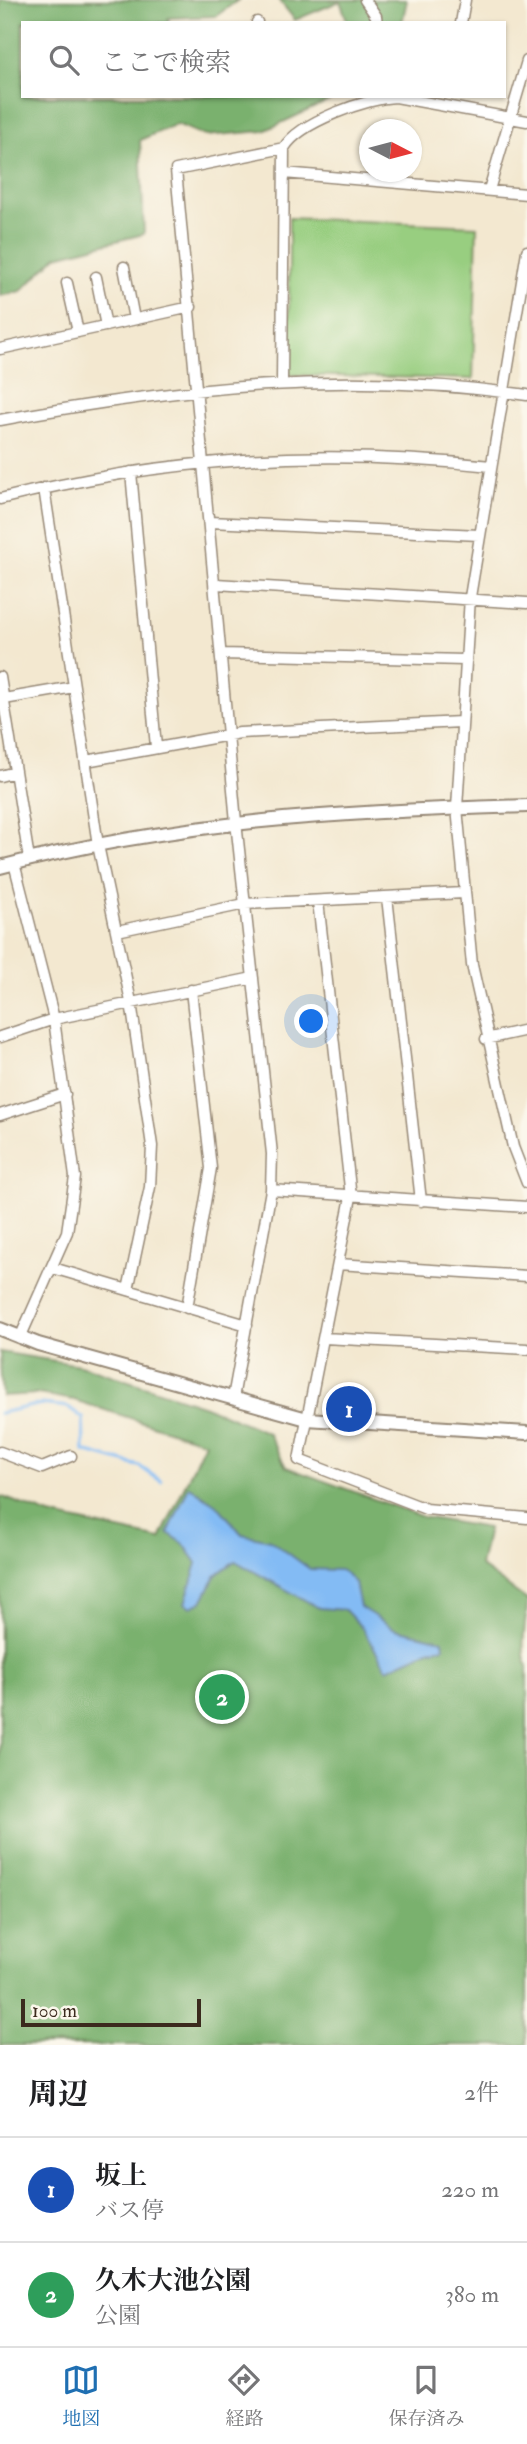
<!DOCTYPE html>
<html lang="ja">
<meta charset="utf-8">
<style>
body{margin:0;font-family:"IM FELL Double Pica","Noto Serif JP",serif;background:#f2f2f2;color:#202124}
.compass{position:absolute;left:359px;top:119px;width:63px;height:63px;border-radius:50%;background:#fff;box-shadow:0 2px 5px #0004;rotate:96deg}
.scale{position:absolute;left:21px;bottom:18px;width:180px;box-sizing:border-box;padding-left:7px;border:4px solid #3b2a1e;border-top:0;font-size:19px;line-height:24px;white-space:nowrap;color:#3b2a1e;-webkit-text-stroke:5px #fbf7ec;paint-order:stroke}
.you{position:absolute;left:312px;top:1022px;width:24px;height:24px;margin:-18px;border:5px solid #fff;border-radius:50%;background:#1a73e8;box-shadow:0 0 0 10px #1a73e833}
.badge{display:grid;place-items:center;width:46px;height:46px;border-radius:50%;background:#1f6fb2;color:#fff;font-size:23px;font-weight:700}
.pin{position:absolute;translate:-50% -50%;border:4px solid #fff;box-shadow:0 2px 7px #0006}
.list{margin:0;padding:0;list-style:none}
h2{display:flex;justify-content:space-between;align-items:center;height:91px;margin:0;padding:0 28px;font-size:30px}
h2 small{font-size:23px;font-weight:400;color:#757577}
.list li{display:grid;grid-template-columns:46px 1fr auto;gap:21px;align-items:center;box-sizing:border-box;height:105px;padding:0 28px;border-top:2px solid #e0e0e0}
.list b{display:block;font-size:26px;white-space:nowrap}
.list p{margin:0;font-size:23px;white-space:nowrap;color:#757577}
.list em{font-size:23px;font-style:normal;color:#757577}
.icon{flex:none;width:38px;height:38px;fill:none;stroke:currentColor;stroke-width:2;stroke-linecap:round;stroke-linejoin:round}
.map{position:relative;flex:none;width:527px;height:2045px;overflow:hidden}
.search{position:absolute;background:#fff;box-shadow:0 2px 5px #0004;left:21px;right:21px;top:21px;height:77px;display:flex;align-items:center;gap:18px;box-sizing:border-box;padding:0 24px;border-radius:0px;color:#757577;font-size:26px}
.sheet{height:301px;background:#fff}
nav{display:flex;justify-content:space-around;align-items:center;box-sizing:border-box;height:98px;border-top:2px solid #e0e0e0;background:#fff;font-size:19px;color:#757577}
nav a{display:grid;justify-items:center;gap:4px}
nav .on{color:#1f6fb2}
.map>svg:first-child{display:block}
</style>
<div class="map">
<svg width="527" height="2045" viewBox="0 0 527 2045">
<rect width="100%" height="100%" fill="#fbf7ec"/>
<filter id="ink" filterUnits="userSpaceOnUse"><feTurbulence type="fractalNoise" baseFrequency=".0143" numOctaves="2"/><feDisplacementMap in="SourceGraphic" scale="14" xChannelSelector="R" yChannelSelector="G"/><feConvolveMatrix kernelMatrix="1 2 1 2 8 2 1 2 1" color-interpolation-filters="sRGB"/></filter>
<filter id="wash" filterUnits="userSpaceOnUse"><feTurbulence type="fractalNoise" baseFrequency=".00686" numOctaves="4" result="noise"/><feDisplacementMap in="SourceGraphic" scale="28" xChannelSelector="R" yChannelSelector="G"/><feGaussianBlur stdDeviation="1.57" result="paint"/><feColorMatrix in="noise" values="0 0 0 0 0 0 0 0 0 0 0 0 0 0 0 0 0 1.4 0 .05"/><feComposite in="paint" operator="in"/></filter>
<g filter="url(#wash)">
<rect width="100%" height="100%" fill="#f3e8d0"/>
<path fill="#98ce80" stroke="#6a7c4f" stroke-width="2" d="M 289,218 L 477,226 L 473,379 L 289,375 Z"/>
<path fill="#7ab16e" stroke="#5a6e46" stroke-width="2" d="M 0,0 L 238,0 L 216,16 L 168,18 L 169,23 L 23,23 L 23,96 L 339,96 L 264,131 L 205,136 L 177,124 L 140,140 L 144,234 L 57,256 L 21,291 L 0,296 Z
M 279,0 L 407,0 L 402,23 L 348,23 L 340,1 L 295,20 Z
M 0,1352 L 80,1365 L 205,1406 L 268,1433 L 286,1467 L 423,1517 L 488,1528 L 480,1566 L 527,1600 C 527,1621 519,1646 527,1666 L 527,2045 L 0,2045 L 0,1496 L 50,1515 L 160,1539 L 205,1442 L 74,1400 L 38,1394 L 2,1396 Z"/>
<path fill="#83bbf4" stroke="#5f7289" stroke-width="2" d="M 189,1486 L 218,1506 L 242,1534 L 270,1540 L 310,1569 L 340,1570 L 347,1574 L 355,1583 L 360,1607 L 395,1629 L 443,1640 L 444,1647 L 429,1650 L 387,1669 L 362,1628 L 345,1610 L 319,1608 L 235,1561 L 216,1575 L 202,1602 L 191,1607 L 185,1603 L 197,1563 L 183,1543 L 168,1533 Z"/>
<g fill="none" stroke-linecap="round" stroke-linejoin="round">
<path stroke="#83bbf4" stroke-width="3.5" d="M 0,1413 L 41,1404 L 68,1407 L 83,1418 L 84,1451 L 139,1466 L 161,1481"/>
</g>
</g>
<g filter="url(#ink)">
<g fill="none" stroke-linecap="round" stroke-linejoin="round">
<g stroke="#978977" stroke-width="13">
<path id="minor" d="M 365,0 L 376,16 L 377,23
M 257,22 L 257,23
M 461,23 L 465,0
M 284,173 L 527,194
M 489,190 L 527,61
M 527,251 L 470,597 L 457,808 L 472,965 L 513,1147 L 527,1183
M 124,267 L 134,319
M 96,277 L 106,326
M 67,283 L 78,332
M 0,349 L 191,307
M 282,383 L 284,148 C 299,122 367,98 396,97 L 527,121
M 0,420 C 179,387 345,369 527,395
M 131,472 L 156,747
M 44,488 L 98,845 L 131,1002 L 152,1146 L 150,1187 L 128,1290
M 0,499 C 166,457 321,448 491,466
M 210,522 L 479,535
M 216,584 L 527,603
M 221,654 L 464,660
M 0,677 L 29,859
M 4,699 L 74,687
M 86,761 L 240,733 L 461,722
M 0,776 L 15,772
M 14,863 L 54,1019 L 75,1177 L 67,1232 L 20,1338
M 387,897 L 421,1201
M 318,901 L 351,1197 L 299,1460 L 426,1509 L 527,1518
M 117,931 L 245,904 L 464,893
M 0,1037 L 54,1019 L 253,978
M 486,1039 L 527,1030
M 0,1115 L 65,1094
M 271,1190 L 527,1207
M 338,1264 L 527,1276
M 53,1268 L 247,1325
M 187,1308 L 211,1168 L 191,990
M 324,1338 L 527,1349
M 233,1398 L 271,1190 L 272,1154 L 236,822 L 176,170 L 284,148
M 0,1452 L 42,1468 L 71,1456"/>
</g>
<g stroke="#978977" stroke-width="16">
<path id="tertiary" d="M 0,867 C 173,821 349,811 527,806
M 0,1329 L 38,1344 L 307,1419 L 527,1433"/>
</g>
<use href="#minor" stroke="#fff" stroke-width="10"/>
<use href="#tertiary" stroke="#fff" stroke-width="12"/>
</g>
</g>
</svg>
<svg class="compass" viewBox="-18 -18 36 36"><path d="M0-13l5 13h-10z" fill="#e53935"/><path d="M0 13l5-13h-10z" fill="#757577"/></svg>
<div class="scale">100 m</div>
<div class="you"></div>
<div class="pin badge" style="left:349px;top:1409px;background:#1a4fb4">1</div>
<div class="pin badge" style="left:222px;top:1697px;background:#2e9e5b">2</div>
<div class="search"><svg class="icon" aria-label="search" viewBox="0 0 24 24"><circle cx="10" cy="10" r="6"/><path d="M15 15l6 6"/></svg>ここで検索</div>
</div>
<section class="sheet">
<h2>周辺<small>2件</small></h2>
<ul class="list">
<li><span class="badge" style="background:#1a4fb4">1</span><div><b>坂上</b><p>バス停</p></div><em>220 m</em></li>
<li><span class="badge" style="background:#2e9e5b">2</span><div><b>久木大池公園</b><p>公園</p></div><em>380 m</em></li>
</ul>
</section>
<nav>
<a class="on"><svg class="icon" aria-label="map" viewBox="0 0 24 24"><path d="M3 6l6-2 6 2 6-2v14l-6 2-6-2-6 2zM9 4v14M15 6v14"/></svg>地図</a>
<a><svg class="icon" aria-label="directions" viewBox="0 0 24 24"><path d="M12 3l9 9-9 9-9-9zM9 14v-3h6M13 9l2 2-2 2"/></svg>経路</a>
<a><svg class="icon" aria-label="saved" viewBox="0 0 24 24"><path d="M7 4h10v16l-5-4-5 4z"/></svg>保存済み</a>
</nav>
